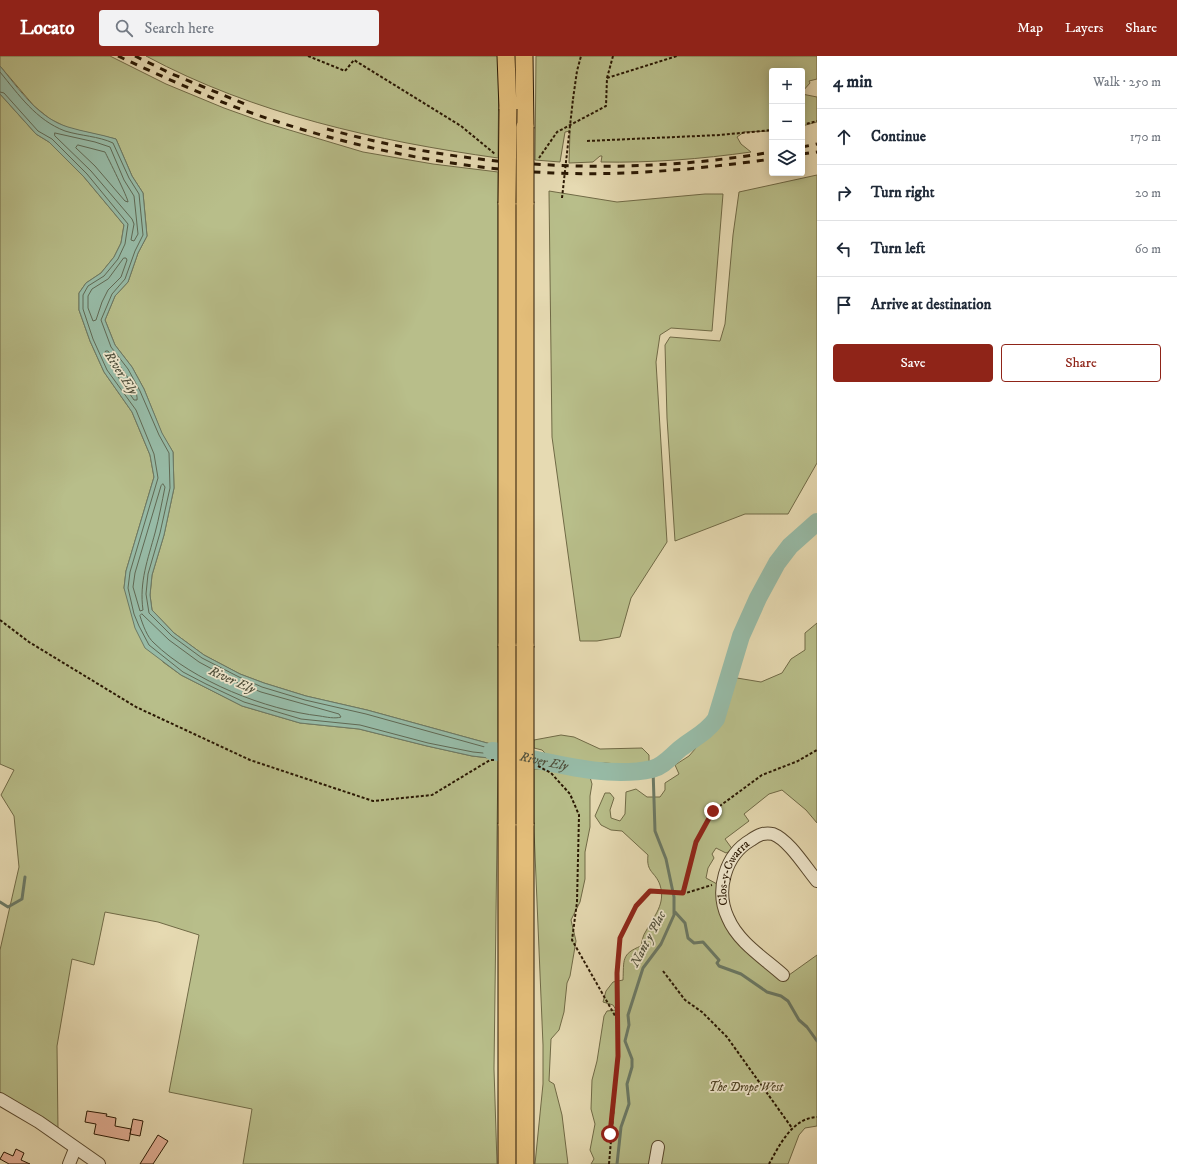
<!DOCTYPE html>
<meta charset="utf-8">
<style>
body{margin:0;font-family:"IM FELL DW Pica",serif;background:#f2f2f3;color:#1f2937}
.controls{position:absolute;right:12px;top:12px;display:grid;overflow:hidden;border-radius:4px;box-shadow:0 2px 10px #0003}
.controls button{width:36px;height:36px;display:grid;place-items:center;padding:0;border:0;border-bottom:1px solid #e0e1e3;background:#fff;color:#1f2937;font:20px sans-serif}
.stop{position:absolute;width:12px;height:12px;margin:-9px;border:3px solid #8f2418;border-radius:50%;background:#fff}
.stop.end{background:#8f2418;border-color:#fff;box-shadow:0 1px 4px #0008}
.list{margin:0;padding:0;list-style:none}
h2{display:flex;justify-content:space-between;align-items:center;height:52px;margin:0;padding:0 16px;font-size:17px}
h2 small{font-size:13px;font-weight:400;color:#747a83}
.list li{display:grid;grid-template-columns:26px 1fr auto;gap:12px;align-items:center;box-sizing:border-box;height:56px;padding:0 16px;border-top:1px solid #e0e1e3}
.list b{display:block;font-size:15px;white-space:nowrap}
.list em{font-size:13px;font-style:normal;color:#747a83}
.actions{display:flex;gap:8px;padding:12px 16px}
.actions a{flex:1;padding:9px 0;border:1px solid #8f2418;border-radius:4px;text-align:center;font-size:14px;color:#8f2418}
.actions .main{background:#8f2418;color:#fff}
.icon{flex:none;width:22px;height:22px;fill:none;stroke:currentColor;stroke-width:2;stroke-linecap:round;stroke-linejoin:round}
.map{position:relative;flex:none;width:817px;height:1108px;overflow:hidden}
header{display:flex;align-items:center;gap:24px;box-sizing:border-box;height:56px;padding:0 20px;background:#8f2418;color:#fff}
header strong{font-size:19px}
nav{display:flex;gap:22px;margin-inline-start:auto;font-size:14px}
.search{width:280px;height:36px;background:#f2f2f3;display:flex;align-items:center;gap:10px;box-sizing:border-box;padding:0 14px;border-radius:4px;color:#747a83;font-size:15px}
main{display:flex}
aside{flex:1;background:#fff}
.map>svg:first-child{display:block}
</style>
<header>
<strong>Locato</strong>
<div class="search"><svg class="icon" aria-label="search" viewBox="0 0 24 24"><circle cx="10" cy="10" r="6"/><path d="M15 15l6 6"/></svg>Search here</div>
<nav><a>Map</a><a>Layers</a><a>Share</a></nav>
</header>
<main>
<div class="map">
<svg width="817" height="1108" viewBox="0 0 817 1108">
<rect width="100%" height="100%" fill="#e6dab2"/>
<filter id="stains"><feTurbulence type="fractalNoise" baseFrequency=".005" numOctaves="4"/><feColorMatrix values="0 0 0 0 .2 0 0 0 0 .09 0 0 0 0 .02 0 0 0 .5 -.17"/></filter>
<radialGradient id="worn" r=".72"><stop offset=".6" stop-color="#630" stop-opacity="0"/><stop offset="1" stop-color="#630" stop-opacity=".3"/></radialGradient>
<path fill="#b8be8a" stroke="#706a46" d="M 0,0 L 110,0 L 166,28 L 224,52 L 266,67 L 363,96 L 433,108 L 498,116 L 498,690 L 367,654 L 306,640 L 264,627 L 240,618 L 204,599 L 174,577 L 152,554 L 150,539 L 152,519 L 164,479 L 174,432 L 173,396 L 162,378 L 144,333 L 132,311 L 115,289 L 105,264 L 115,240 L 128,226 L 138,197 L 147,180 L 143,137 L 132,120 L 116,83 L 68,72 L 50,63 L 34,50 L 0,10 Z
M 146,0 L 499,0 L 498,102 C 377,85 254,58 146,0 Z
M 536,0 L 817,0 L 817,23 L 809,25 L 810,27 L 802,36 L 802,15 L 772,15 L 772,75 L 744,76 L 737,81 L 741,88 L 751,96 C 701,103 651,107 601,106 L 602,100 L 600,100 L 593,106 L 569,107 L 570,75 L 565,76 L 560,106 L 535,104 Z
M 0,38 L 36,78 L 49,86 L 84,121 L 124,169 L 121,187 L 114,201 L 101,217 L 86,227 L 79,237 L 79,254 L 90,285 L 104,316 L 132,356 L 150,399 L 154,421 L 126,515 L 124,532 L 163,606 L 181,619 L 242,650 L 300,667 L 359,673 L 427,690 L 472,700 L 498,703 L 494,1013 L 497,1108 L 243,1108 L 252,1053 L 169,1036 L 199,879 L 158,866 L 105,856 L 94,909 L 72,903 L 57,990 L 58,1075 L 0,1039 L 0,894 L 19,811 L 14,760 L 1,739 L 14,714 L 0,708 Z
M 802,38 L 817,41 L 817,66 L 802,70 Z
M 817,119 L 817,407 L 788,458 L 745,458 L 675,485 L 667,362 L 665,289 L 670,281 L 720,285 L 725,268 L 733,179 L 739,136 Z
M 549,135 L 617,146 L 705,138 L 723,138 L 712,275 L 671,272 L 660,279 L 656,306 L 667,486 L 631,542 L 620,581 L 597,585 L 580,585 L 552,381 Z
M 817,567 L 817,767 L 806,754 L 782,734 L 769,738 L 744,758 L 749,765 L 725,783 L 733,794 L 726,797 L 716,792 L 712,798 L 714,802 L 708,812 L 706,822 L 717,828 L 722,808 L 719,849 L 782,924 L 817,899 L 817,1070 L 805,1072 L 799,1079 L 788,1108 L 591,1108 L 594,1103 L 590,1094 L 595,1068 L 591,1053 L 592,1024 L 597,1005 L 604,960 L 607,955 L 616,954 L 613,949 L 603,946 L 606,935 L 613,926 L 623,924 C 624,904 621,898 641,890 C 642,885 643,879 646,875 C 654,860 666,848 660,829 C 655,815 646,817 648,799 L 622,775 L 611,774 L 601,769 L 595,760 L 605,737 L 610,737 L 614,742 L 610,754 L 611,762 L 620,765 L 625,758 L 626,736 L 636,733 L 647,741 L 660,741 L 665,734 L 665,727 L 679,718 L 675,709 L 689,700 L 702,685 L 713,678 L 717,673 L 714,671 L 731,621 L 761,626 L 782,617 L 791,603 L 805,594 L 805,577 Z
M 561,679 L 574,681 L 600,693 L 642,692 L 649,699 L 649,706 L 643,710 L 605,707 L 596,708 L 557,702 L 548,700 L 542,694 L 534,692 L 534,684 Z
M 554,709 C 568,711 579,713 590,721 L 592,728 L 590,740 L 590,771 L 585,796 L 585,823 L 580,846 L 571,864 L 576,885 L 570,920 L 567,927 L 564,956 L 559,974 L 551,983 L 549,1025 L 554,1028 L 562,1059 L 568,1108 L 535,1108 L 543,1028 L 543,989 L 534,774 L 534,713 L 541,713 Z"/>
<path fill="#97bba7" stroke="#6b7965" d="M 0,10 C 19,33 38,62 68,71 C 84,76 100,78 116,83 L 132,120 L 143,137 L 147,180 L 138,197 L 128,226 L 115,240 L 105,264 L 115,289 L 132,311 L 144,333 L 162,377 L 173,396 L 174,432 L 164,479 L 152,519 L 150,539 L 152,554 L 174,577 L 204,599 L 240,618 L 264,627 L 306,640 L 367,654 L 498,690 L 498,703 L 472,700 L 427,690 L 359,673 L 300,667 L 242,650 L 181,619 L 145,592 L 135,572 L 124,532 L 126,515 L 154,421 L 150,399 L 132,356 L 104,316 L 90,285 L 79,254 L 79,237 L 86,227 L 101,217 L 114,201 L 121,187 L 124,169 L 84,121 L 49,86 L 36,78 L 0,38 Z"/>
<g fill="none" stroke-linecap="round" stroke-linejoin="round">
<path stroke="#606954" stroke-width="1" d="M 0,16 C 19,39 36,64 65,75 C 81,80 98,80 113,87 L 129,122 L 139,138 L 143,179 L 135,195 L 125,223 L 112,238 L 101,264 L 111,291 L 128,313 L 140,335 L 159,379 L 169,397 L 170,432 L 160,477 L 148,518 L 146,538 L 149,557 L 172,580 L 202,602 L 239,621 L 262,631 L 305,644 L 366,658 L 492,693 L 493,698 L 473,696 L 428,687 L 360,669 L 301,663 L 244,646 L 206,628 L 183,616 L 149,589 L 139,570 L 134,558 L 128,532 L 130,516 L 158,422 L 154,398 L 136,354 L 107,314 L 93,283 L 83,253 L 83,239 L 88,230 L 104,220 L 118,203 L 125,188 L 128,168 L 87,118 L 52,83 L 38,75 L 4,37 L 0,36
M 55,77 L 95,86 L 110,91 L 124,124 L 134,140 L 138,178 L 134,185 L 131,184 L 134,168 L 132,163 L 91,115 L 55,80 Z
M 78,89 L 105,96 C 108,102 128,142 128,146 L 125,145 L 95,110 L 76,92 Z
M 124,202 L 126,202 L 127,204 L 121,221 L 108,234 L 102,246 L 96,264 L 93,265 L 88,252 L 88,240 L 92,233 L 108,223 Z
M 106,295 L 108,295 C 116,305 139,333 137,344 L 134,344 L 112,312 L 105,297 Z
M 163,428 L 165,431 C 162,446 159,462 155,477 C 148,503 139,526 143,554 L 140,555 L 133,531 L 135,517 L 161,430 Z
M 142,558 L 169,584 L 199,606 L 236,626 L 261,636 L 339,658 L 341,661 C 335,663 326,661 320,660 C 266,654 193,625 154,587 C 147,581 143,569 140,560 Z"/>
<path stroke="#6b7965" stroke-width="3" d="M 0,846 L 8,851 L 22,843 L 25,821
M 675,856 L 685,867 L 688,882 L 694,887 L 703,886 L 719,904 L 717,907 L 719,910 L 741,918 L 767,936 L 781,940 L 788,945 L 799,964 L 807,971 L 817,985
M 617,1108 L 621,1071 L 629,1048 L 627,1028 L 632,1011 L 632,1003 L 625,985 L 629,969 L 628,959 L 643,912 L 661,888 L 674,859 L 674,841 L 666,803 L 655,775 L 653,713"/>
<path stroke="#97bba7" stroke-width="18" id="s1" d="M 492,695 C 541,703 603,724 652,713 C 664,710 672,699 681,692 C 694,682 707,676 716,663 L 741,580 L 758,542 L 777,507 L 790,490 L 817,466"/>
</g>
<path fill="#e2ae94" stroke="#291702" d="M 87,1055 L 107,1058 L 106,1060 L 116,1062 L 115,1070 L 131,1073 L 129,1085 L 94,1078 L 96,1068 L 85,1066 Z
M 133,1063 L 143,1065 L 140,1080 L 130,1078 Z
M 158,1079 L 168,1085 L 153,1108 L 140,1108 Z
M 16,1093 L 24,1097 L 21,1104 L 30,1108 L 9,1108 L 0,1103 L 4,1096 L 13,1100 Z"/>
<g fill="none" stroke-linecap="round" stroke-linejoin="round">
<g stroke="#58482e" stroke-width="14">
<g id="minor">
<path id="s2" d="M 783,919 C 764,902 738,886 728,862 C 715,835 725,799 751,784 C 758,779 764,776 773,778 C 789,784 806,812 817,825"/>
<path d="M 0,1043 L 39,1066 L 99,1108"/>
<path d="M 69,1108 L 75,1093"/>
<path d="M 655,1108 L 658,1091"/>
</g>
</g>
<g stroke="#291702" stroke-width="19">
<path id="highway" d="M 506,0 L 508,53
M 524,0 L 525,71
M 525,147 L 525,590
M 507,590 L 507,147
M 507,1108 L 507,768
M 525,1108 L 525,768"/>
</g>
<path stroke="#291702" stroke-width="2" stroke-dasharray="3 2" stroke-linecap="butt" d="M 308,0 L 345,15 L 354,4 L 461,70 L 495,98
M 607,22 L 677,0
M 573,43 L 577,15 L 581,0
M 802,69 L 817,65
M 587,85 L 720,79 L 772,74
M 539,102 L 557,76 L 606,50 L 607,22 L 613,0
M 0,564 L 29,586 L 136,651 L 250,704 L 373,745 L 432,739 L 490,704 L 494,704
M 538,710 L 551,717 L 570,738 L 579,759 L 577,846 L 572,884 L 618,965
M 683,836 L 696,786 L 713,755 L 762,719 L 798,705 L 817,694
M 663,915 L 685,944 L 702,956 L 727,981 L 792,1072
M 609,1108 L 618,1000 L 617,917 L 620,882 L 636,850 L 650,835 L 686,837 L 712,829
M 769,1108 C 779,1090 792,1062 817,1061"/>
<use href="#minor" stroke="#efe7cd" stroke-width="12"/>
<use href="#highway" stroke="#e3bd79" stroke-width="17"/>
<path stroke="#291702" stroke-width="3" stroke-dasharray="7 7" stroke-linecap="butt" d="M 118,0 C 154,17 190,33 227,48 C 330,87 443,112 553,117 C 626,120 700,113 772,103
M 135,0 L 172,18 L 245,48
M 327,73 C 471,113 624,121 772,96
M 802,91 L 817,88
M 802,98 L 817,96"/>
<g stroke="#291702" stroke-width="19" stroke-linecap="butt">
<path id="highway-bridge" d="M 507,147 L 508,53
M 525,147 L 525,71
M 507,590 L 507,768
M 525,768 L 525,590"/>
</g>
<path stroke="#291702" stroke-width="2" stroke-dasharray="3 2" stroke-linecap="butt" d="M 562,142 L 573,43"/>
<use href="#highway-bridge" stroke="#e3bd79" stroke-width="17"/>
</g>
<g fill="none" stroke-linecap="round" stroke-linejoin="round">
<path stroke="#8f2418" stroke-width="5" d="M 610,1078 L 618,1000 L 617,917 L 620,882 L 636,850 L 650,835 L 683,837 L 696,786 L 713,755"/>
</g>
<g text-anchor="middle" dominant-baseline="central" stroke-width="3.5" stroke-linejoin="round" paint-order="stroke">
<g font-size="12" fill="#291702" stroke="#efe7cd">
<text stroke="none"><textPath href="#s2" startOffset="129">Clos-y-Cwarra</textPath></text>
</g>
<g font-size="12" font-style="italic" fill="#54492b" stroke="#efe7cd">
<text x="746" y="1031">The Drope West</text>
</g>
<g font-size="13" font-style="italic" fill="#50503c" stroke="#efe7cd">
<text transform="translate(121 317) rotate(57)">River Ely</text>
<text transform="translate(232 624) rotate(24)">River Ely</text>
<text stroke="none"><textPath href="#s1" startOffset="53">River Ely</textPath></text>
<text transform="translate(648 883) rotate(-62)">Nant y Plac</text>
</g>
</g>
<rect width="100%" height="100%" filter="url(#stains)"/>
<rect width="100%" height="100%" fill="url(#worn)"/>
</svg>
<div class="controls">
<button>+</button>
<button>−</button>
<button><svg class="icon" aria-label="layers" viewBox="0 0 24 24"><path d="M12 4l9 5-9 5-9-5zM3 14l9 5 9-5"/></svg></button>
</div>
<div class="stop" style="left:610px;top:1078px"></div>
<div class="stop end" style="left:713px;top:755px"></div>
</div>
<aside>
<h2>4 min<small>Walk · 250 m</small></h2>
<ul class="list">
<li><svg class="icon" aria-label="ahead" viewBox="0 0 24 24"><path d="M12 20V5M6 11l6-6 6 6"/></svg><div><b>Continue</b></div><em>170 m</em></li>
<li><svg class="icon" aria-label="right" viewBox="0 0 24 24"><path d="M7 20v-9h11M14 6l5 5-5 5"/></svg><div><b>Turn right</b></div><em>20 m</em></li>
<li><svg class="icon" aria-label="left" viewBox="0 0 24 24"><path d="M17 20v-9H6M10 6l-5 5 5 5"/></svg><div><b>Turn left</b></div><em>60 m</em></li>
<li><svg class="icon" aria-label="arrive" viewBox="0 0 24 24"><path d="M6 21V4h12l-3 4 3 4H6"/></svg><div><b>Arrive at destination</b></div></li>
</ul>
<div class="actions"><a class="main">Save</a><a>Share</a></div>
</aside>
</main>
